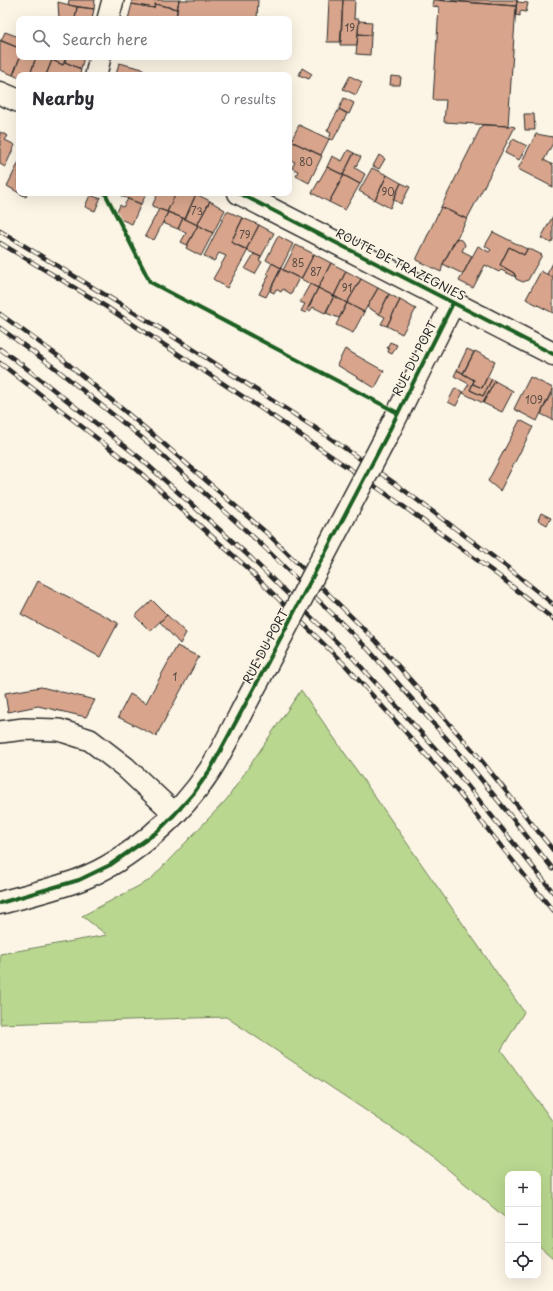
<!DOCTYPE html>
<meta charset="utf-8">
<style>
body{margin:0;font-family:"Playpen Sans",sans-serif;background:#f7f7f7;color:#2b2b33}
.controls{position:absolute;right:12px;bottom:12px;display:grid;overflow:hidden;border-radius:8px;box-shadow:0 4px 16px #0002}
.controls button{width:36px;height:36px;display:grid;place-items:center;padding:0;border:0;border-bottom:1px solid #e1e1e2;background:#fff;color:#2b2b33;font:20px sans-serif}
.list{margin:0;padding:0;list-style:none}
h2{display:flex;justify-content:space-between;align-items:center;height:52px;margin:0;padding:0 16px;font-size:17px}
h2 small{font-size:13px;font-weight:400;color:#7c7c81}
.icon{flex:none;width:22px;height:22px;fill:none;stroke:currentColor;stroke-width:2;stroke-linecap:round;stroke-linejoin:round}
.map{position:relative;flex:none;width:553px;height:1291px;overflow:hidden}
.search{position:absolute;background:#fff;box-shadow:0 4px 16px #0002;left:16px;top:16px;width:276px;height:44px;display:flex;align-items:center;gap:10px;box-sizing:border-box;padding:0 14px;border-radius:8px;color:#7c7c81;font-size:15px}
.panel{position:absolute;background:#fff;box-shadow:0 4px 16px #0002;left:16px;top:72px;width:276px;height:124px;border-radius:8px}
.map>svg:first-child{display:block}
</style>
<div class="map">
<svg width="553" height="1291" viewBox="0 0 553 1291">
<rect width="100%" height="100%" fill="#fcf5e5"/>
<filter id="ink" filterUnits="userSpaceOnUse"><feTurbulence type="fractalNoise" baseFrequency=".025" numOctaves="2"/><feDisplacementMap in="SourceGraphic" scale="8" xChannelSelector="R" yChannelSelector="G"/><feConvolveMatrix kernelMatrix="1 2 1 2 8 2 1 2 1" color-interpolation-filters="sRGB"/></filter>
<g filter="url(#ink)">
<path fill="#b9d78f" stroke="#72815d" d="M 301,690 L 524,1012 L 501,1050 L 553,1122 L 553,1258 L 538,1245 L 538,1174 L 508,1174 L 508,1220 L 425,1150 L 226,1017 L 0,1024 L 0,954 L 107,935 L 82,916 L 150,880 L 227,799 Z"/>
<path fill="#d8a58c" stroke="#2b2b2b" d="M 69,0 L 95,0 L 94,9 L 68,5 Z
M 133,0 L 179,0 L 177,9 L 155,4 L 154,8 L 132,4 Z
M 179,0 L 258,0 L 257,19 L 176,19 Z
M 329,0 L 343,0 L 341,42 L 327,42 Z
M 343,0 L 355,0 L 354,19 L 359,19 L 357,45 L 340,45 Z
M 433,0 L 516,6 L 508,126 L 444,122 L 446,100 L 433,100 L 439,7 L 432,6 Z
M 439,0 L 517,0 L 516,6 Z
M 517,0 L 518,2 L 528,3 L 526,12 L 520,11 L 520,16 L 516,15 Z
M 58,2 L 77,7 L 75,19 L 59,19 Z
M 132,4 L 154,8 L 155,4 L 177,9 L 176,19 L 128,19 Z
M 77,7 L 94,9 L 92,19 L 75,19 Z
M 359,21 L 372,22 L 371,35 L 358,34 Z
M 5,32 L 19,37 L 19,48 L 1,41 Z
M 358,34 L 371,35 L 370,55 L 356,54 Z
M 0,40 L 19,48 L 20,57 L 13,75 L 0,70 Z
M 20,57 L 36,57 L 30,75 L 19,75 L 19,78 L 13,75 Z
M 36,57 L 43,57 L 52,60 L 46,75 L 30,75 Z
M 45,57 L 66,57 L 63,65 Z
M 66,57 L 84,57 L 81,69 L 65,62 Z
M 52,60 L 63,65 L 65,62 L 81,69 L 80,75 L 46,75 Z
M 119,63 L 143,69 L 143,71 L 148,72 L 148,75 L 116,75 Z
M 302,68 L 312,74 L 309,79 L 299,75 Z
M 350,76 L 362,82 L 356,95 L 343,89 Z
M 391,76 L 401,77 L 400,85 L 390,85 Z
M 344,98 L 354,103 L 349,114 L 339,109 Z
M 339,109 L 347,114 L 333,140 L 329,139 L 331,133 L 327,131 Z
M 524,114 L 534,114 L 535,130 L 525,130 Z
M 299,125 L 329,139 L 321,155 L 291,141 Z
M 482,125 L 511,126 L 515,127 L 467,219 L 441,207 Z
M 0,132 L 8,136 L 5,140 L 15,145 L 5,167 L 0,164 Z
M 536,134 L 553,137 L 553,143 L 544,160 L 553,165 L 553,187 L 518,169 Z
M 513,139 L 527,146 L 519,160 L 505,153 Z
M 291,141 L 322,156 L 309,183 L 296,176 L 298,171 L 292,168 L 295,162 L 289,159 L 289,145 Z
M 348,150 L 354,153 L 343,175 L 327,167 L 332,156 L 342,161 Z
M 354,153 L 361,157 L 355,168 L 365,174 L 360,184 L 343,175 Z
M 379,155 L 385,159 L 379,169 L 373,166 Z
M 19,162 L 19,193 L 27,193 L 26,197 L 7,186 Z
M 327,167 L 344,175 L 329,202 L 312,193 Z
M 372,168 L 387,175 L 375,200 L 359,191 Z
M 344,175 L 360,184 L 345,210 L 329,202 Z
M 387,175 L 401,183 L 390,208 L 375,200 Z
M 401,183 L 410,187 L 401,204 L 393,199 Z
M 123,193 L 147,193 L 141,204 L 121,196 Z
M 158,193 L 176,193 L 167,212 L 152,206 Z
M 176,193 L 196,194 L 185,219 L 167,212 Z
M 196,194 L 210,201 L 197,225 L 185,219 Z
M 90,195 L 98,198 L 101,197 L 95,211 L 85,207 Z
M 128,199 L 141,204 L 132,224 L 115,217 L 120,205 L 123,207 Z
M 210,201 L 225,210 L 213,233 L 197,225 Z
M 441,207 L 467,219 L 443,264 L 441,272 L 416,260 Z
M 159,209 L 168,212 L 154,240 L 145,236 Z
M 227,211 L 243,218 L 231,242 L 248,250 L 227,288 L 213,279 L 226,256 L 219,253 L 214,261 L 204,256 Z
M 168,212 L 183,218 L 178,229 L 163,223 Z
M 553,216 L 553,240 L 551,243 L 541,238 Z
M 183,218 L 198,225 L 187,245 L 181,242 L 186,233 L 178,229 Z
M 243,218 L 259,225 L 246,250 L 231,242 Z
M 198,225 L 213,233 L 201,256 L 186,248 Z
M 259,225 L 274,233 L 261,257 L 246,250 Z
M 493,232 L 527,249 L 524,255 L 509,247 L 500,265 L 514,273 L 516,277 L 501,270 L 499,272 L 485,265 L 473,288 L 459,281 L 478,246 L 489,252 L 491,250 L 485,246 Z
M 278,236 L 293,244 L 281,268 L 266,260 Z
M 456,238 L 463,241 L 465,245 L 462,251 L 472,256 L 463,274 L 443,264 Z
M 296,245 L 314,254 L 301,279 L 283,270 Z
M 509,247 L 524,255 L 528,248 L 542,255 L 528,280 L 523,282 L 516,279 L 514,273 L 500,265 Z
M 254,254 L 261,257 L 259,260 L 262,262 L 255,274 L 245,269 Z
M 314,254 L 331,263 L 318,288 L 301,279 Z
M 272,263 L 281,268 L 266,297 L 259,294 L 269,275 L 267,273 Z
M 331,263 L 346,271 L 334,296 L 318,288 Z
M 553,263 L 553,278 L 547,274 Z
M 281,268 L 283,270 L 299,278 L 291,294 L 283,289 L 281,292 L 276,289 L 274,293 L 270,291 Z
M 346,271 L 361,279 L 347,303 L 334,296 Z
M 541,271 L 553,278 L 553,313 L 526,299 Z
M 361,279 L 378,288 L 364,312 L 347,303 Z
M 310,284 L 318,288 L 306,313 L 301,311 L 305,304 L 300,302 Z
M 318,288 L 334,296 L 325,313 L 313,307 L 310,311 L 307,310 Z
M 378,288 L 389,294 L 379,314 L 367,307 Z
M 389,294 L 400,300 L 387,326 L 381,324 L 385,317 L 379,314 Z
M 334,296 L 347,303 L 339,318 L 326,313 Z
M 400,300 L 416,309 L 402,334 L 387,326 Z
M 347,303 L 364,312 L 353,333 L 336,325 Z
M 390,342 L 397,345 L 392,354 L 388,352 L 389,349 L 387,348 Z
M 345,349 L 384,371 L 375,388 L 337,365 Z
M 467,349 L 474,352 L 463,373 L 457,370 Z
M 475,351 L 495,361 L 482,388 L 473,384 L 474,380 L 463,374 Z
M 457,370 L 474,380 L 470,390 L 483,396 L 492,379 L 495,381 L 483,403 L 463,393 L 469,384 L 454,376 Z
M 487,377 L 492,379 L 483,396 L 470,390 L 473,384 L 482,388 Z
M 530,377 L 553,388 L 537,421 L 514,409 Z
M 495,381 L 513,391 L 502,412 L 483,403 Z
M 455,388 L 463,392 L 456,406 L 448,402 Z
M 553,389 L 553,420 L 541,414 Z
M 520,420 L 533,427 L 500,491 L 488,481 Z
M 541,513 L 551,518 L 547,525 L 538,520 Z
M 38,581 L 118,623 L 100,657 L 21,614 Z
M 152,600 L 167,615 L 150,631 L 135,616 Z
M 167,615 L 186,633 L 180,644 L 160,622 Z
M 177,646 L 199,657 L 156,736 L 118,717 L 130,694 L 146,703 Z
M 41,687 L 95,700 L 86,717 L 38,706 L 8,712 L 5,693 Z"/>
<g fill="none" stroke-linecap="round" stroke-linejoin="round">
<g stroke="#2b2b2b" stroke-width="24">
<path id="minor" d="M 108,19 L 113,0
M 96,75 L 100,57
M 0,732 L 24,729 L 59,730 L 90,740 L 125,767 L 175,814"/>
</g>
<g stroke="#2b2b2b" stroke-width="25">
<path id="secondary" d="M 0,93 L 19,101
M 239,193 L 553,354
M 386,437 L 453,303
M 0,903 C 26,896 54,889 79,880 C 129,861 181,815 210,770 C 228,741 242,709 259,679"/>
</g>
<use href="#minor" stroke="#fcf5e5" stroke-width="21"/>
<use href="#secondary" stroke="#fcf5e5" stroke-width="22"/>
<g stroke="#2b2b2b" stroke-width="4.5">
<path id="rail" d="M 0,231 L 163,330 L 320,431 L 393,482 L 507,567 L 553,604
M 0,243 L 105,306 L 274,417 L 385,493 L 499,576 L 553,619
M 0,314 L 61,358 L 157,438 L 269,535 L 376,641 L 477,755 L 553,850
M 0,328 L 55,368 L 152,446 L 262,545 L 368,649 L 468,763 L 553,869
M 0,349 L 21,364 L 140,458 L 251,558 L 354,659 L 454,769 L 553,892
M 0,363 L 134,467 L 244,565 L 346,666 L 445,776 L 553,911"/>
</g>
<use href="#rail" stroke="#fcf5e5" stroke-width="3" stroke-dasharray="9" stroke-linecap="butt"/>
<g stroke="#2b2b2b" stroke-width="25" stroke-linecap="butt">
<path id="secondary-bridge" d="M 259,679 L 386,437"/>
</g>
<use href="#secondary-bridge" stroke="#fcf5e5" stroke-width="22"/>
<g stroke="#fcf5e5" stroke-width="6">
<path id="cycleway" d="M 105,193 L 150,282 L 398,413
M 239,193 L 553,354
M 0,903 L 79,880 L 110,865 L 157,832 L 175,814 L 193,794 L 210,770 L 259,679 L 386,437 L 453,303"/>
</g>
<use href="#cycleway" stroke="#1b5e20" stroke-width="4"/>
</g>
</g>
<g text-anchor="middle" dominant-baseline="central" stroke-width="3" stroke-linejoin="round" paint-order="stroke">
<g font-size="10" fill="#564a43">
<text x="350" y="27">19</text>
<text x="306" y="161">80</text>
<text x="388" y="191">90</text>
<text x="197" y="210">73</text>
<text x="245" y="234">79</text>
<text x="298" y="262">85</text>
<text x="316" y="271">87</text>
<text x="347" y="287">91</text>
<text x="534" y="399">109</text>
<text x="175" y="676">1</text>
</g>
<g font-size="12" fill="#2b2b2b" stroke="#fcf5e5">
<text transform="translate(401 264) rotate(27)">ROUTE DE TRAZEGNIES</text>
<text transform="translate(414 358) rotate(-63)">RUE DU PORT</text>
<text transform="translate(265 646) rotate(-62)">RUE DU PORT</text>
</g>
</g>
</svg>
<div class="controls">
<button>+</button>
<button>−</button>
<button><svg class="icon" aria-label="locate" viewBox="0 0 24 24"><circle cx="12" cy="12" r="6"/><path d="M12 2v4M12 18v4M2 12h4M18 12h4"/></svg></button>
</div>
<div class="search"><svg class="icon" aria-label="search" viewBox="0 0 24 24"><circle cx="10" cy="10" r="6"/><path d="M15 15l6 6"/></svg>Search here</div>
<section class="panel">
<h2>Nearby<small>0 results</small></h2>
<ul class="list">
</ul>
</section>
</div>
